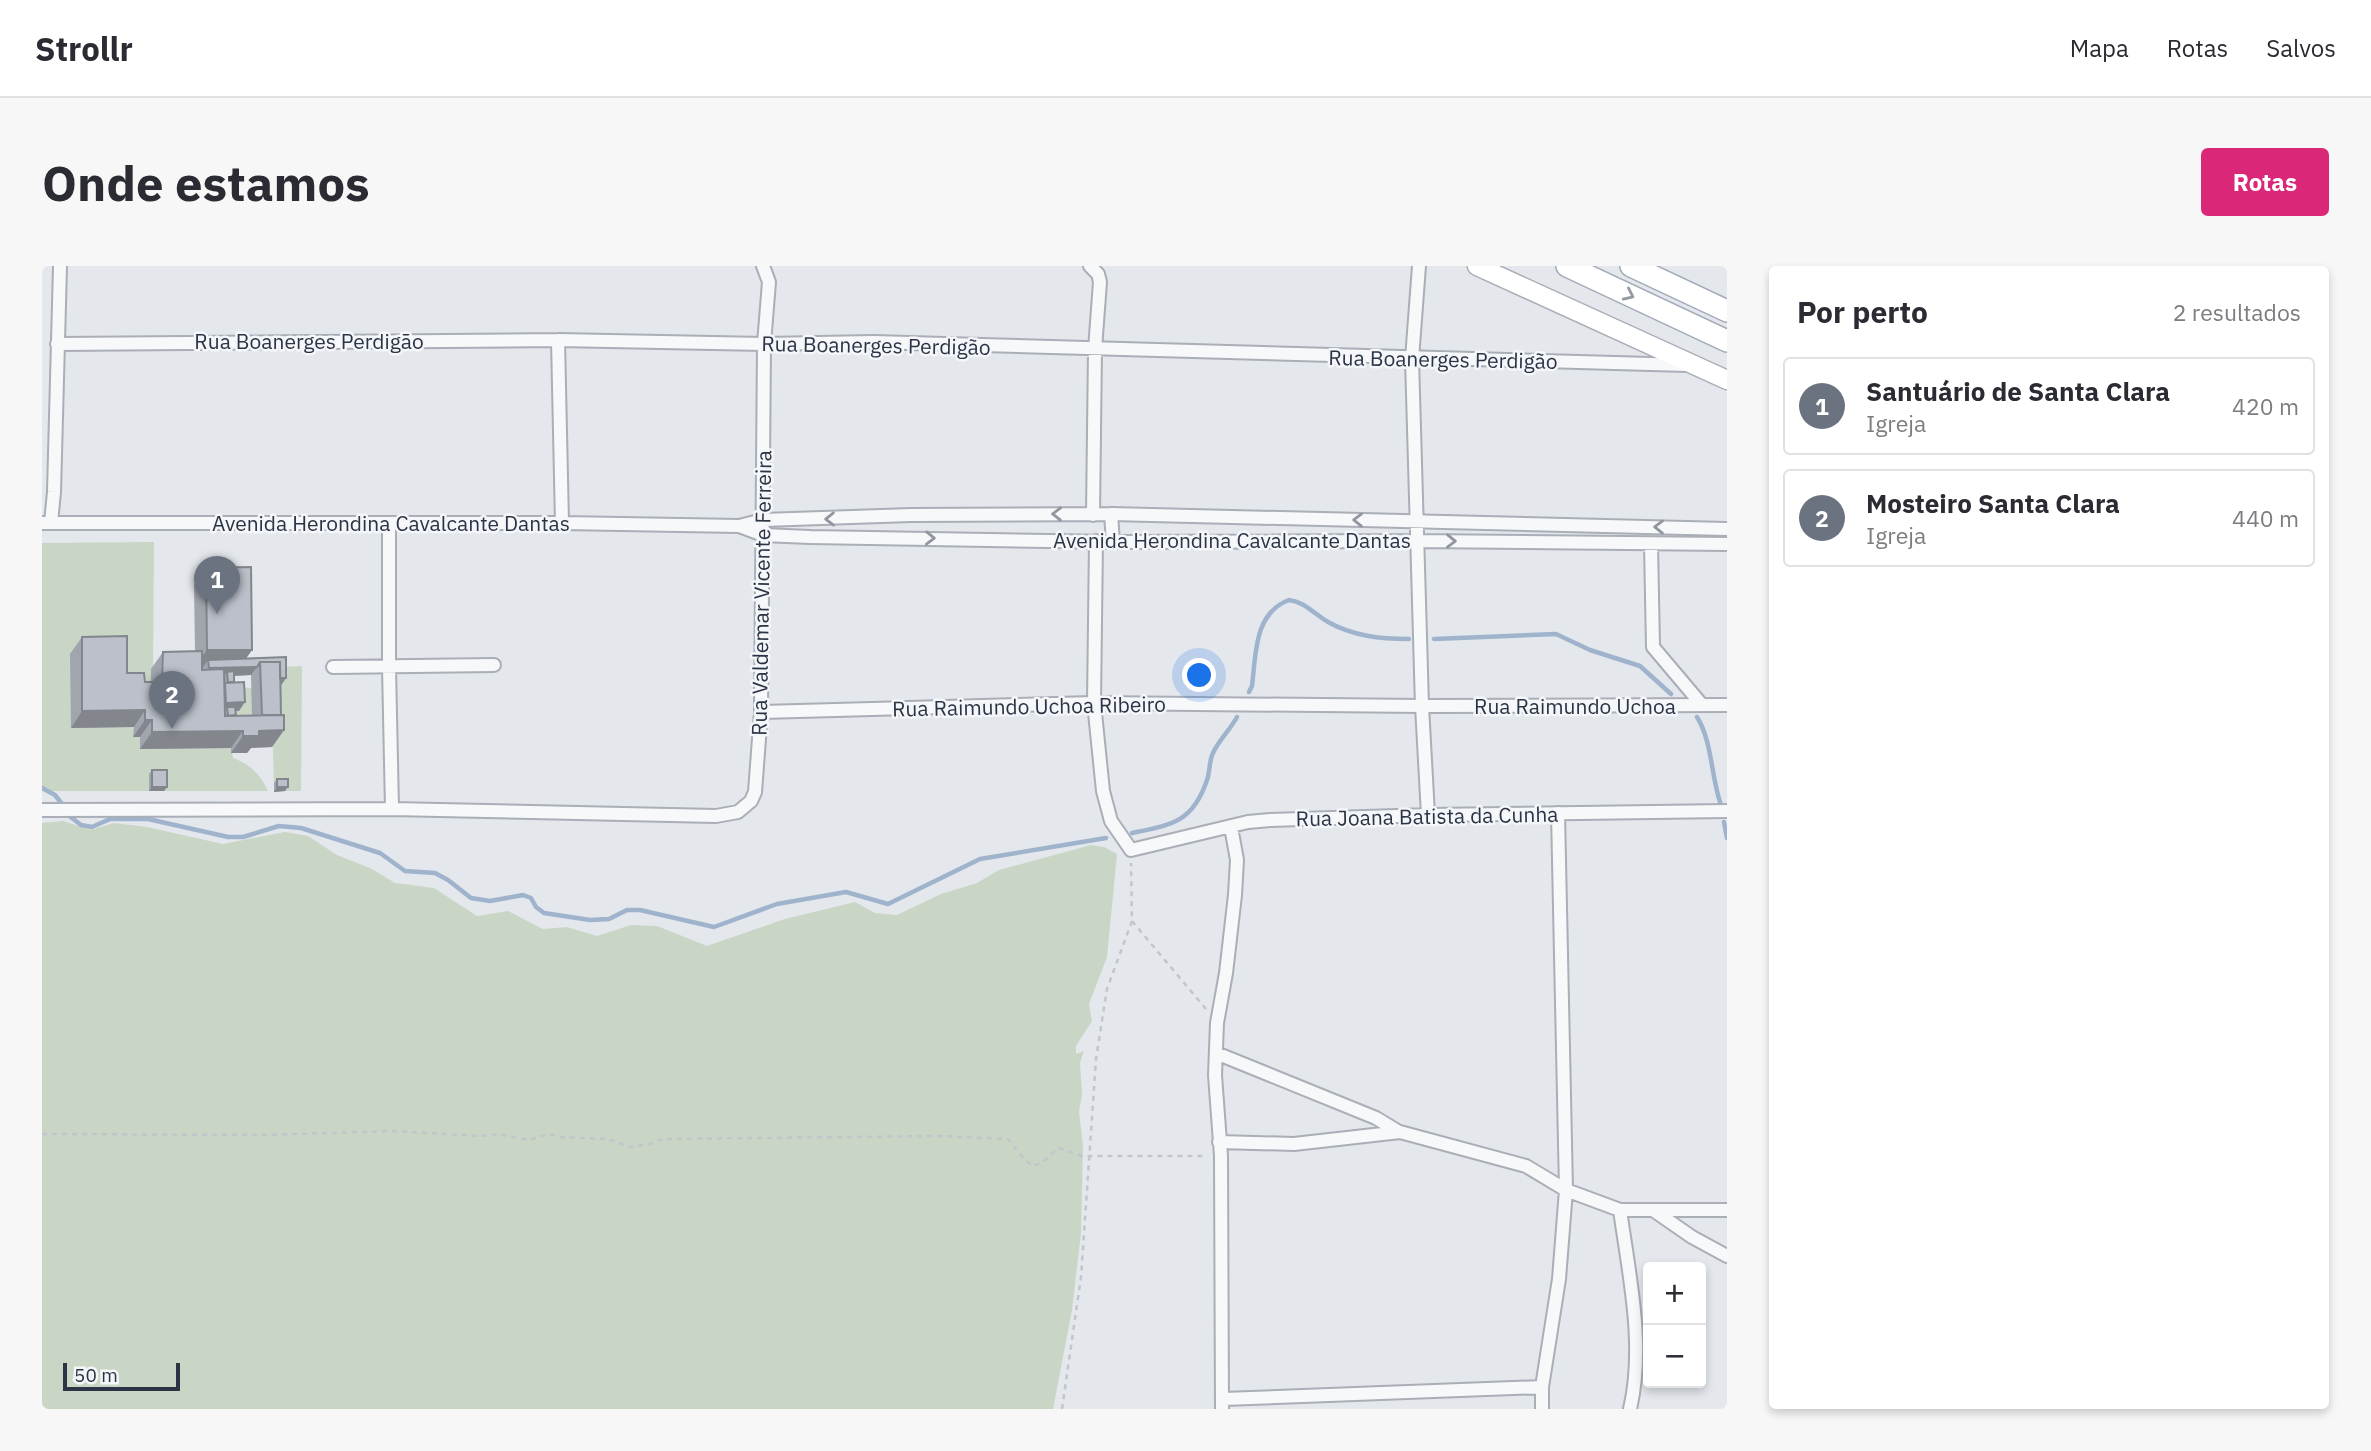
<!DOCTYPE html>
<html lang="pt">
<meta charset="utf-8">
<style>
body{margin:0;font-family:"IBM Plex Sans",sans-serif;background:#f7f7f7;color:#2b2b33}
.controls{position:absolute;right:21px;bottom:21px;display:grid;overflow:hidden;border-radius:7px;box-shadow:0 4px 10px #0003}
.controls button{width:63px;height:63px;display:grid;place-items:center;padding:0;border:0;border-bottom:2px solid #e1e1e2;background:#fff;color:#2b2b33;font:35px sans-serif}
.scale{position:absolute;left:21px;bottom:18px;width:117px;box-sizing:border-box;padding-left:7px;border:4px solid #2b3445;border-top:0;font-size:19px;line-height:24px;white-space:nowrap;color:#2b3445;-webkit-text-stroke:5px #f4f6f9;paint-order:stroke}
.you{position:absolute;left:1158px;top:410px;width:24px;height:24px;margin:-18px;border:5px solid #fff;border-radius:50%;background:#1a73e8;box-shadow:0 0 0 10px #1a73e833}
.badge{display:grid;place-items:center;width:46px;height:46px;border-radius:50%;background:#db2777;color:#fff;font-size:23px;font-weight:700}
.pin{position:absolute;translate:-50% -58px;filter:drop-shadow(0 2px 4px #0008)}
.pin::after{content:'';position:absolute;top:37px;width:24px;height:21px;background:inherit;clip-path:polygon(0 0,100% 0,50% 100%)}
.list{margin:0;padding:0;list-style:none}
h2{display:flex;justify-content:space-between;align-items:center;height:91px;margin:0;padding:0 28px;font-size:30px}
h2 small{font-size:23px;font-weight:400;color:#7c7c81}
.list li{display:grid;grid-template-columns:46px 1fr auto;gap:21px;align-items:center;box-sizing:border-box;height:98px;margin:0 14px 14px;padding:0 14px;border:2px solid #e1e1e2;border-radius:7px}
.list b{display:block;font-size:26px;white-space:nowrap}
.list p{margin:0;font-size:23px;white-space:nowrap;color:#7c7c81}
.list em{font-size:23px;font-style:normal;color:#7c7c81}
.map{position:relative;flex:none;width:1685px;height:1143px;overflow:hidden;border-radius:7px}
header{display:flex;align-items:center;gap:42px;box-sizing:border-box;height:98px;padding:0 35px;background:#fff;border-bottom:2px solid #e1e1e2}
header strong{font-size:33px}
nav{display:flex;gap:38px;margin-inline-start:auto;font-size:24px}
.intro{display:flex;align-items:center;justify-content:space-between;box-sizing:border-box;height:168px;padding:0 42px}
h1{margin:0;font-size:49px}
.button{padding:18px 32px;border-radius:7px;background:#db2777;color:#fff;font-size:24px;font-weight:700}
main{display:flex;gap:42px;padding:0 42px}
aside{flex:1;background:#fff;border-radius:7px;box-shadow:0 4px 10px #0003}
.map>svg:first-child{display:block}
</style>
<header>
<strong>Strollr</strong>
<nav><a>Mapa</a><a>Rotas</a><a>Salvos</a></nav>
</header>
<div class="intro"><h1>Onde estamos</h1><a class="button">Rotas</a></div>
<main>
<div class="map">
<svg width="1685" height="1143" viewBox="0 0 1685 1143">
<rect width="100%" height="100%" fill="#e4e7ec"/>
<path fill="#c9d6c5" d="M 112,276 L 111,403 L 109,403 L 109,433 L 29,462 L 92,461 L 92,471 L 98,471 L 98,483 L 189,482 L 191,492 C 208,498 219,509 226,525 L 122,525 L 108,509 L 107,525 L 0,525 L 0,277 Z
M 260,400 L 259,525 L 243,525 L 243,517 L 232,517 L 229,421 L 238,401 Z
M 189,421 L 210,422 L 211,461 L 191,462 Z
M 21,555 L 49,564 L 72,557 L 105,561 L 181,578 L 243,566 L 266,570 L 295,589 L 330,603 L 353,617 L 392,622 L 435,650 L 466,645 L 501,663 L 525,661 L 555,670 L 589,659 L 615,660 L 665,680 L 743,653 L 813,636 L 833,647 L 855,649 L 899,628 L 935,617 L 957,604 L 1049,579 L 1062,581 L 1075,588 L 1065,691 L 1047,738 L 1050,755 L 1034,780 L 1034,788 L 1042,785 L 1038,797 L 1040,829 L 1037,846 L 1041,880 L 1039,967 L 1030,1044 L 1011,1143 L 0,1143 L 0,557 Z"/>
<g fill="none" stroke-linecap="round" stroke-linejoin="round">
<path stroke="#9fb4cc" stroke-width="4.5" d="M 1392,373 L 1514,368 L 1548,384 L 1598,400 L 1629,428
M 1207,426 L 1210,420 C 1214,388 1212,347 1247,334 C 1263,336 1272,348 1286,356 C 1311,370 1338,373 1367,373
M 1655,451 C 1670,475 1669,509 1678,536
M 0,522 L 13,529 L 20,538
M 26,549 L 39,559 L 50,561 L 68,553 L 106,553 L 186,571 L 201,571 L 237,560 L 259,562 L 338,587 L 363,605 L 393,607 L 406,614 L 429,632 L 448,635 L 481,629 L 489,632 L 494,641 L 502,647 L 548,654 L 567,653 L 585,644 L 598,644 L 672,661 L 735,638 L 804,626 L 846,638 L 938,593 L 1064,572
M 1682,556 L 1685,572
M 1090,567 C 1130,559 1151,556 1165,514 C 1168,506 1167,495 1171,487 C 1177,474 1188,464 1195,451"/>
<g stroke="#a9aeb7" stroke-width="16">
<path id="street" d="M 1048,0 L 1056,8 L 1058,16 L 1053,83 L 1051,249
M 1377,0 L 1370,93 L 1380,440 L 1386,549
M 516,74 L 520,257
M 15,78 L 516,74 L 722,78 L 831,76 L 1645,99
M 1069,248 L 1071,276
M 0,257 L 520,257 L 697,260 L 721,254 L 869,249 L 1069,248 L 1685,263
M 9,257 L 12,226 L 18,0
M 347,258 L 347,401 L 350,543
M 697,260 L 721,269 L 768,271 L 1071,276 L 1376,275 L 1685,278
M 1054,275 L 1052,437 L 1061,525 L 1069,555 L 1089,584 L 1206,556 L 1228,554 L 1386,549 L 1685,545
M 1609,278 L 1611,381 L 1660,439
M 291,401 L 452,399
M 719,446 L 1052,437 L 1380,440 L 1685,439
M 0,544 L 350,543 L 674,550 L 696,546 L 709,535 L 713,526 L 719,446 L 722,78 L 727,16 L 721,0
M 1174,787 L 1334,852 L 1357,866
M 1177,876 L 1252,878 L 1358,866 L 1484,900 L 1524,924 L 1578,944 L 1685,944
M 1578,944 C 1587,1009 1603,1079 1588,1143
M 1611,944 L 1650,971 L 1685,990
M 1181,1133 L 1500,1121
M 1180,1143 L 1179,890 L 1173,809 L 1175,757 L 1184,707 L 1193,629 L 1195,594 L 1189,561
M 1500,1143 L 1500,1121 L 1517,1013 L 1524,924 L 1516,547"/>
</g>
<g stroke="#a9aeb7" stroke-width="21">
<path id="secondary" d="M 1435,0 L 1685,114"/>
</g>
<g stroke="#a3abb8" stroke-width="24">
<path id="primary" d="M 1525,0 L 1685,75
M 1589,0 L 1685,45"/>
</g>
<path stroke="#c2c5cb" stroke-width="2.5" stroke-dasharray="5 5" stroke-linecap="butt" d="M 1090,655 L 1164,743
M 0,868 L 222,869 L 350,865 L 438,870 L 456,868 L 487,874 L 506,868 L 519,871 L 566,873 L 587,881 L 608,878 L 620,873 L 897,870 L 966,873 L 983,894 L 991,900 L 1001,896 L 1016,882 L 1040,890 L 1165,890
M 1020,1143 L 1039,1011 L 1054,793 L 1065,723 L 1090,655 L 1089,597"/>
<use href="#street" stroke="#f7f8fa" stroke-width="12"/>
<use href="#secondary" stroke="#fff" stroke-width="18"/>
<use href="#primary" stroke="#fff" stroke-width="21"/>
</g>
<path fill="#a1a5ae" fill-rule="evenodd" d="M 164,302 L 210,384 L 204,392 L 244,391 L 238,421 L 239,449 L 242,464 L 230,481 L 209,482 L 205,487 L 189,487 L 189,482 L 98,483 L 98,471 L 91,471 L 92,461 L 29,462 L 28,388 L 40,371 L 85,407 L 103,416 L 109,416 L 109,403 L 121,386 L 153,385 L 152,319 ZM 209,409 L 210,449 L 194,449 L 194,445 L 197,445 L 192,410 Z
M 110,504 L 125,521 L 122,525 L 107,525 L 107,508 Z
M 235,513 L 243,525 L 232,526 L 232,517 Z"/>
<path fill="#83868d" d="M 165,384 L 210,384 L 198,401 L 166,394 L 161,401 L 153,401 Z
M 215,401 L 209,409 L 186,410 L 185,406 L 182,410 L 161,411 L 167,402 Z
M 244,412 L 238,421 L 235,413 Z
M 203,436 L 197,445 L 185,445 L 185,441 L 182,445 L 177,446 L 184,437 Z
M 103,444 L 92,461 L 29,462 L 40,445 Z
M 103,454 L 110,454 L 98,471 L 91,471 Z
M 242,464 L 230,481 L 209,482 L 205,487 L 189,487 L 201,470 L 216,466 L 200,466 L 189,482 L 98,483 L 110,466 Z
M 110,521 L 125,521 L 122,525 L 107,525 Z
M 235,521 L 246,521 L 243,525 L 232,526 Z"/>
<path fill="#bbc0ca" stroke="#83868d" stroke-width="2" d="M 209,301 L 210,384 L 165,384 L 164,302 Z
M 85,370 L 85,407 L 102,407 L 103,416 L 120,416 L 121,386 L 160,385 L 160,404 L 182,403 L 183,450 L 242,449 L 242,464 L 217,465 L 217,470 L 201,470 L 201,465 L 110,466 L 110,454 L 103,454 L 103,444 L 40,445 L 40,371 Z
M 244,391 L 244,412 L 238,412 L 238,396 L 218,396 L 215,401 L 167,402 L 166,394 Z
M 218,396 L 238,396 L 239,449 L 220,449 Z
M 192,405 L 192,416 L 186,416 L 185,406 Z
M 202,416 L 203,436 L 184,437 L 183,417 Z
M 185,441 L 193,441 L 194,449 L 186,450 Z
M 110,504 L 125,504 L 125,521 L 110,521 Z
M 235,513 L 246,513 L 246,521 L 235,521 Z"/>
<defs><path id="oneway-chevron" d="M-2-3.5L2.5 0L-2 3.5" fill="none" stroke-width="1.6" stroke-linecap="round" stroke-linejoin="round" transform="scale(1.75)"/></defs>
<use stroke="#959aa2" href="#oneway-chevron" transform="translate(1587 29) rotate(25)"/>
<g stroke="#9196a0">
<use href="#oneway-chevron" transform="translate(1015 248) rotate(-179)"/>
<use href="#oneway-chevron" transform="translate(788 253) rotate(179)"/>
<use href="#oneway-chevron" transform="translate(1316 254) rotate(-179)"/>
<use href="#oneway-chevron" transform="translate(1617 261) rotate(-179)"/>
<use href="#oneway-chevron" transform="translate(888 272) rotate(1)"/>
<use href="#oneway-chevron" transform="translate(1409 275) rotate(1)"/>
</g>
<g text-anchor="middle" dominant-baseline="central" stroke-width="5" stroke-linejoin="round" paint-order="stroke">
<g font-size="21" fill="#2b3445" stroke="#f4f6f9">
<text x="267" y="75">Rua Boanerges Perdigão</text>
<text transform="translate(834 79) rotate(1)">Rua Boanerges Perdigão</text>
<text transform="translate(1401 93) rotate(1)">Rua Boanerges Perdigão</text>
<text x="349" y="257">Avenida Herondina Cavalcante Dantas</text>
<text x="1190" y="274">Avenida Herondina Cavalcante Dantas</text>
<text transform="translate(719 327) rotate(-89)">Rua Valdemar Vicente Ferreira</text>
<text transform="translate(987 440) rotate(-1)">Rua Raimundo Uchoa Ribeiro</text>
<text x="1533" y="440">Rua Raimundo Uchoa</text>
<text transform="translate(1385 550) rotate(-1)">Rua Joana Batista da Cunha</text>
</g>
</g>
</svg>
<div class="controls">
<button>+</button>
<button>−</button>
</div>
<div class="scale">50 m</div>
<div class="you"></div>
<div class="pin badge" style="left:175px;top:348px;background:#6b7280">1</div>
<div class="pin badge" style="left:130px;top:463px;background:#6b7280">2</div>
</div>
<aside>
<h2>Por perto<small>2 resultados</small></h2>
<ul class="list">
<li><span class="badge" style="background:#6b7280">1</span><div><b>Santuário de Santa Clara</b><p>Igreja</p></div><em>420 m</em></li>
<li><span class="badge" style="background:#6b7280">2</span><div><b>Mosteiro Santa Clara</b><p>Igreja</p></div><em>440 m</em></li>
</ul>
</aside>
</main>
